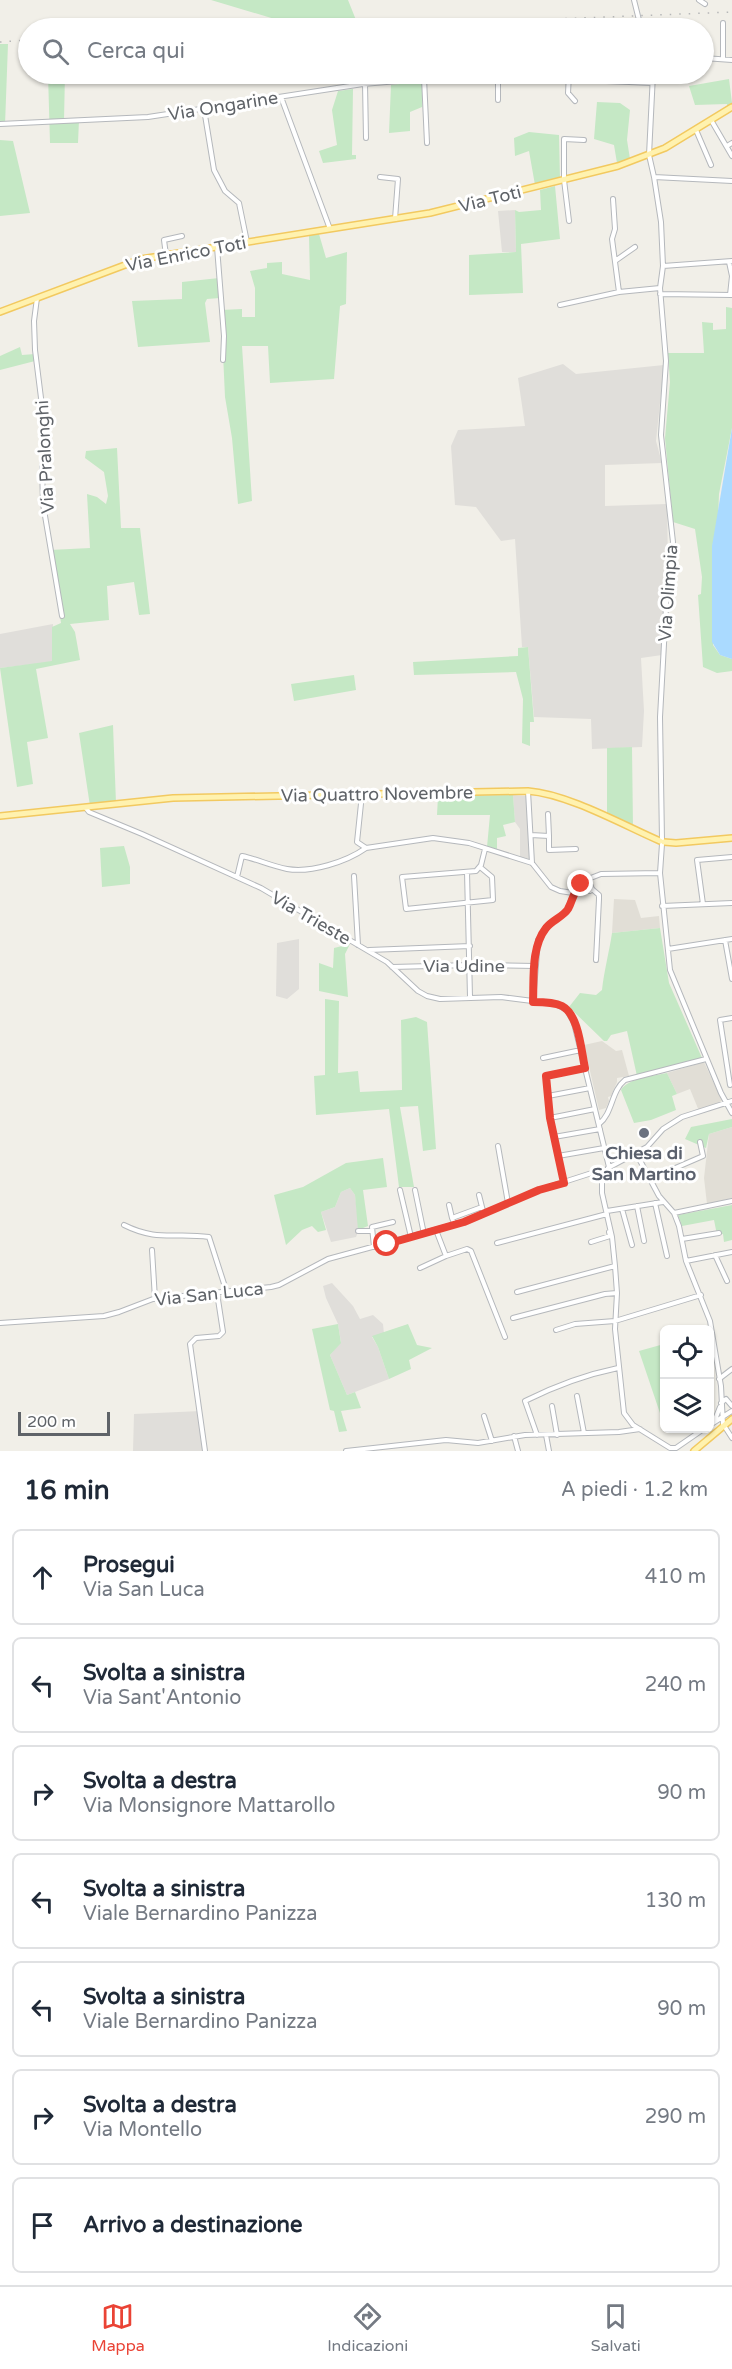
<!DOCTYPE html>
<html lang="it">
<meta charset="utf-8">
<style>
body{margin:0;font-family:"Varela Round",sans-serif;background:#f2f2f3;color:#1f2937}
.controls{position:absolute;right:18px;bottom:18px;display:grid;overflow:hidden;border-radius:9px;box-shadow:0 2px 4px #0004}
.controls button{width:54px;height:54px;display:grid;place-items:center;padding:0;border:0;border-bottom:2px solid #e0e1e3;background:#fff;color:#1f2937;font:30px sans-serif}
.scale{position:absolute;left:18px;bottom:15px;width:92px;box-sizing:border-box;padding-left:6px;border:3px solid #5f6368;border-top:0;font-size:16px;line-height:21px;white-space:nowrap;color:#5f6368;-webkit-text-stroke:4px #fff;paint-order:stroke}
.stop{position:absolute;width:18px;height:18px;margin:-14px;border:4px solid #ea4335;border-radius:50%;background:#fff}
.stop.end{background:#ea4335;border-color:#fff;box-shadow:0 2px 6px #0008}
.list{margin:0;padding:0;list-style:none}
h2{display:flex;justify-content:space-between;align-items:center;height:78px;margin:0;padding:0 24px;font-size:26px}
h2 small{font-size:20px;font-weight:400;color:#747a83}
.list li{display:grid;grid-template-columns:39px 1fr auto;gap:18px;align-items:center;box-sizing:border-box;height:96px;margin:0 12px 12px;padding:0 12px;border:2px solid #e0e1e3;border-radius:9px}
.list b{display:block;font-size:22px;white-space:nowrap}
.list p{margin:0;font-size:20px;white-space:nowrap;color:#747a83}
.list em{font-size:20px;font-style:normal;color:#747a83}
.icon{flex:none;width:33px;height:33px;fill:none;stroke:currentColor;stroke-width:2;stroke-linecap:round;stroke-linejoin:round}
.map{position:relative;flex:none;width:732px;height:1451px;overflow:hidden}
.search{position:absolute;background:#fff;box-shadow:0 2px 4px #0004;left:18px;right:18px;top:18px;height:66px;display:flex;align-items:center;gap:15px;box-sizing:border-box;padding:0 21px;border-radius:33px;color:#747a83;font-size:22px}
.sheet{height:834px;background:#fff}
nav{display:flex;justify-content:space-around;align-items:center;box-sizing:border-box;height:84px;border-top:2px solid #e0e1e3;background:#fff;font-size:16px;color:#747a83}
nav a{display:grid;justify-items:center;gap:3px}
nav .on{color:#ea4335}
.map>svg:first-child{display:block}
</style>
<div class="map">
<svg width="732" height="1451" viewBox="0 0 732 1451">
<rect width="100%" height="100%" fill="#f1efe8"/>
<path fill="#e0deda" d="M 515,210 L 516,252 L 502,252 L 498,211 Z
M 563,364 L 576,374 L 664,365 L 656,441 L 662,463 L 605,465 L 605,506 L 667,504 L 668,563 L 662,621 L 662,655 L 641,658 L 644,711 L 642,747 L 592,749 L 591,719 L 534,717 L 528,647 L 522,647 L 515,539 L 501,541 L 476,507 L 455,505 L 451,446 L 458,430 L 525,426 L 518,378 Z
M 53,624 L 52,662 L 0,668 L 0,634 Z
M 513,795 L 526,796 L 531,860 L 520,858 L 520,829 L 515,822 Z
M 299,939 L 299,989 L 287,999 L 276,996 L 277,943 Z
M 350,1188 L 355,1195 L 359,1229 L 356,1237 L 331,1242 L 321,1212 L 335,1207 L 341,1192 Z
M 332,1283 L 353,1306 L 360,1319 L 373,1315 L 383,1324 L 384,1334 L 372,1337 L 378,1347 L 389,1379 L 347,1395 L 330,1355 L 341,1342 L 338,1324 L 326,1298 L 323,1286 Z
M 201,1411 L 205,1451 L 133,1451 L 134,1414 Z"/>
<path fill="#e1ded6" d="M 614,899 L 635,900 L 641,918 L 659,916 L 660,928 L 612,933 Z
M 602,1041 L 616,1051 L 622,1050 L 629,1076 L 617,1078 L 617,1082 L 611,1096 L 608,1097 L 609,1101 L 606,1108 L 599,1110 L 584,1045 Z
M 704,1062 L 722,1101 L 699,1111 L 690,1089 L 677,1094 L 667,1073 Z
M 732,1127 L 732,1198 L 707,1204 L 704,1178 L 709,1134 Z"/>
<path fill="#c5e8c5" d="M 211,0 L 348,0 L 358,25 L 278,28 L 278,20 Z
M 0,44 L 8,44 L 5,125 L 0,125 Z
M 48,74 L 65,74 L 64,120 L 79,120 L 78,143 L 50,143 Z
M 729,79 L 732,103 L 727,106 L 727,104 L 695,105 L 689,86 Z
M 424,81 L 422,107 L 410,112 L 410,131 L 389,133 L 391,85 Z
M 353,89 L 352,155 L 356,155 L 356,159 L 323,163 L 319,151 L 337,145 L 332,110 L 338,91 Z
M 597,102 L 620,103 L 630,110 L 627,140 L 630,159 L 617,163 L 614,145 L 594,139 Z
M 529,132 L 559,135 L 560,179 L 535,185 L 529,151 L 515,156 L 514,138 Z
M 0,140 L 13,141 L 30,213 L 0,216 Z
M 555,186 L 560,239 L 521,244 L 523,293 L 469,295 L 469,255 L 516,252 L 515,210 L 519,212 L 541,210 L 540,190 Z
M 319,234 L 326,258 L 347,252 L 346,304 L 340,306 L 334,379 L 270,383 L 268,346 L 242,346 L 252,501 L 238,504 L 232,438 L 225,397 L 221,310 L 242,309 L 242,317 L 255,317 L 255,288 L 250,271 L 267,268 L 267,263 L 282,262 L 282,274 L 310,280 L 309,235 Z
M 219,278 L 220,298 L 207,299 L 205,303 L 210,342 L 138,347 L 132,301 L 182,299 L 182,282 Z
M 726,307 L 732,308 L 732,428 L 719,494 L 713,645 L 720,655 L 732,659 L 732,671 L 717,673 L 703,667 L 698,595 L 701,594 L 702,577 L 695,529 L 673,522 L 665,438 L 670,382 L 668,353 L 704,353 L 702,322 L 713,323 L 713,330 L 726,329 Z
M 20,347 L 22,355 L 35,354 L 35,361 L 0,370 L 0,356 Z
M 117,448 L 121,528 L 140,528 L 150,614 L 139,615 L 134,582 L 107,586 L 109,620 L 70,624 L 75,632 L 80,660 L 36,669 L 48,738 L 27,742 L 33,784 L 17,787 L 0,668 L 52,661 L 52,627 L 61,623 L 50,550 L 90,548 L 87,494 L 97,497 L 106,504 L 108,496 L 104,472 L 85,458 L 86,451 Z
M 528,647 L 534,722 L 530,722 L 530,746 L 522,743 L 523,699 L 516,672 L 414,675 L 413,662 L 518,656 L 518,648 Z
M 354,675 L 356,690 L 294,701 L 291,684 Z
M 113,725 L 116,803 L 90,806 L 79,733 Z
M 632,747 L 633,828 L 607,817 L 607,748 Z
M 513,795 L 515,822 L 503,825 L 506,836 L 497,838 L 497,852 L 487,847 L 490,815 L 437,815 L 438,796 Z
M 124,846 L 130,867 L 130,884 L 102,887 L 100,848 Z
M 660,928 L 669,983 L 702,1058 L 637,1076 L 627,1031 L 611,1035 L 607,1041 L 604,1041 L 569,1007 L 580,993 L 596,995 L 602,990 C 604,971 609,953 612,933 Z
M 350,944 L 345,954 L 348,997 L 319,991 L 319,963 L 333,968 L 334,948 Z
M 325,999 L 339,1001 L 338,1073 L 358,1071 L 360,1092 L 402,1090 L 401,1020 L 416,1017 L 427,1022 L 436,1149 L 423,1151 L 418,1106 L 400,1107 L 414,1187 L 399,1187 L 389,1109 L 316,1115 L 314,1076 L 325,1075 Z
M 667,1073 L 677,1094 L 672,1096 L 676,1110 L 651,1120 L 634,1123 L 621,1090 C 628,1078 654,1076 667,1073 Z
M 732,1119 L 732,1127 L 709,1134 L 706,1148 L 685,1139 L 691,1127 Z
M 383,1158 L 387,1187 L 363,1190 L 368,1226 L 358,1230 L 355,1195 L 350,1188 L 341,1192 L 335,1207 L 321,1212 L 326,1230 L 318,1232 L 312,1226 L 302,1230 L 286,1245 L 274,1195 L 303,1187 L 346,1163 Z
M 732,1205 L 732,1240 L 724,1242 L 723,1234 L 717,1235 L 714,1220 L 682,1226 L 678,1215 Z
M 338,1324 L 341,1343 L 330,1355 L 347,1395 L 355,1392 L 361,1408 L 341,1411 L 347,1431 L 339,1432 L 334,1411 L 330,1410 L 312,1329 Z
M 408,1324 L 417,1345 L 432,1348 L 409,1360 L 411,1369 L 389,1379 L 378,1347 L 372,1336 Z
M 664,1344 L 664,1421 L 663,1422 L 639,1351 Z"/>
<path fill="#aadaff" d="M 732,428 L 732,659 L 720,655 L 712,642 L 712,546 Z"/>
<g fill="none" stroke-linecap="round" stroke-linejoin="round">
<g stroke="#b5b8bc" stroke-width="6">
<path id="minor" d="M 634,0 L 641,28
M 699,0 L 705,4
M 723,23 L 723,59
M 704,58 L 732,60
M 498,74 L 498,100
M 569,74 L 568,93 L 575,101
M 653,74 L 649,155 L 654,177 L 661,222 L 663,266 L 660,288 L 666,361 L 661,435 L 673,542 L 667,589 L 660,717 L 662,840
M 424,78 L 427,143
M 606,81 L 652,83
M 365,83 L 366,138
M 281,97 L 330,229
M 204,109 L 214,170 L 225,191 L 239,203 L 247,242
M 711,120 L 732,156
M 0,124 L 148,117 L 363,84 L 480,74
M 696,130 L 711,165
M 727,146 L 732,143
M 380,177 L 398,179 L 395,219
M 654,177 L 732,181
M 613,199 L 615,229 L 612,239 L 619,292
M 569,221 L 564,180 L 564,139 L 584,140
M 217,247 L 224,336 L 223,360
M 166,255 L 164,240 L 182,236
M 615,261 L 635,247
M 729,262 L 732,276 L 730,295
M 663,266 L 732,261
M 660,294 L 732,295
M 37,298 L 34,321 L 35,350 L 47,446 L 42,466 L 43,504 L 62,616
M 560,305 L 619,292 L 660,288
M 528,791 L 532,863
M 362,794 L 357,842 L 366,848 L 433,838 L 469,843 L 532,863 L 551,887 L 560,891 L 573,893
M 85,807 L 89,812 L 142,834 L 261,888 L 387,962 L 418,991 L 427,996 L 440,999 L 501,997 L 556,1004 L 567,1010 L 574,1023 L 609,1167
M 548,814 L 549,836
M 531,835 L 549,836 L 549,850 L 576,849
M 662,844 L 660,873 L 670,970 L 721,1093 L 732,1113
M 480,867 L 492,877 L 493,900 L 406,909 L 402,877 L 476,871 L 481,865 L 485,849
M 467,872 L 470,997
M 354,876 L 358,945
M 237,877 L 242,856 C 257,859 271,866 287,869 C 311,873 346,862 366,848
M 579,886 L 590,891 L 592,889 L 588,879
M 592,889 L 599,895 L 599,899 L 596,960
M 703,904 L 697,860 L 732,857
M 662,906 L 732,903
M 725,940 L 732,979
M 668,949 L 732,939
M 369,950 L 470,946
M 392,967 L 471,965 L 535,966
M 533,1002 L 538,940 L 548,926 L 566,912 L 576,889 L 588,879 L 601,874 L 660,873
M 543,1058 L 581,1050
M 730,1085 L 720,1020 L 732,1018
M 548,1096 L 590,1088
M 550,1118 L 595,1109
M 599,1124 C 613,1113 611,1091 625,1080 L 706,1059
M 554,1137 L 600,1129
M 498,1146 L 508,1203
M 636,1153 L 659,1196 L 674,1213 L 679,1226 L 686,1261 L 710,1321 L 721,1386 L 723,1424 L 732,1438
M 558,1156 L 604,1148
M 608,1168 L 647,1147 L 663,1129 L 682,1117 L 732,1101
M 601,1174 L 600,1171 L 602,1170 L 602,1193 L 612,1237 L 615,1266 L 617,1293 L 615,1329 L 624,1413 L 633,1425 L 670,1448 L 676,1448 L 705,1428
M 650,1179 L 703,1156 L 700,1142
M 564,1183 L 550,1118 L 546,1076 L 585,1068
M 400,1190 L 411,1237
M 415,1190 L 424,1234
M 479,1195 L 482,1207
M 655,1203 L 667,1256
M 449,1205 L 452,1218
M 637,1206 L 644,1241
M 622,1209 L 632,1245
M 607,1211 L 663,1202
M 674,1213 L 732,1201
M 124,1225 C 158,1242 175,1232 209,1237 L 227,1293
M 455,1225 L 452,1218 L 482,1207 L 484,1214
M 436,1230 L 446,1256 L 467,1249 L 471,1251 L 505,1337
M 358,1231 L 370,1231
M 682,1239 L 719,1233
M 591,1242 L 610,1236 L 609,1232
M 497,1243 L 607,1214
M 374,1247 L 372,1227 L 393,1222
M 152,1250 L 155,1299
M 715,1255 L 727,1281
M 686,1261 L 732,1252
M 420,1268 L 446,1256
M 517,1292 L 615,1266
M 513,1318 L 605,1294 L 617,1293
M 0,1323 L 104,1316 L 119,1312 L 153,1299 L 271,1287 L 279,1285 L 328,1259 L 464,1222 L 539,1190 L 601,1170
M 556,1330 L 575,1324 L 615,1321 L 701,1295
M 719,1379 L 732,1369
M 577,1396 L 584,1433
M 721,1403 L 726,1399 L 732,1406
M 552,1406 L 557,1435
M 484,1416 L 492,1441
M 714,1422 L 720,1407
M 710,1425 L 732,1411
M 537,1435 L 525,1401 C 555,1386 584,1375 618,1368
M 546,1435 L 549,1451
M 514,1436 L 518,1451
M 205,1451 L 190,1344 L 196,1338 L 219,1336 L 223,1332 L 217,1293
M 346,1451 L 446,1440 L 478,1443 L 525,1435 L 619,1432 L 640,1429"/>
</g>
<g stroke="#f2c960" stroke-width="8">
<path id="major" d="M 0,312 L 141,259 L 430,213 L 618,166 L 665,148 L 732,107
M 0,816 L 173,798 L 528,791 C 568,794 623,825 660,841
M 664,842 L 676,843 L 732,838
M 694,1451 L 732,1419"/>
</g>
<use href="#minor" stroke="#fff" stroke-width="4"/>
<use href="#major" stroke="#fff2af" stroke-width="5"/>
<path stroke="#b6b7b8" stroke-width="1.5" stroke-dasharray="1.5 8" stroke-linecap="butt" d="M 328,28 L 732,12
M 0,42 L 28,40"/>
</g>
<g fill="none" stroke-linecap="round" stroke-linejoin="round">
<path stroke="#ea4335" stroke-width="8" d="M 387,1244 L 464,1222 L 539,1190 L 564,1183 L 550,1118 L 546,1076 L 585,1068 C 581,1050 579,1015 562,1006 C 554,1002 542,1002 533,1002 C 534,978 531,947 546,928 C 552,920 563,917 568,909 C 573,900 573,892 581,884"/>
</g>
<circle fill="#6b7280" stroke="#fff" stroke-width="2" cx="644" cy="1133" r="6"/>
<g text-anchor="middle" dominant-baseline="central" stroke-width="6" stroke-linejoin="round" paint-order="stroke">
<g font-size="18" fill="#5f6368" stroke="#fff">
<text transform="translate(223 106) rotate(-9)">Via Ongarine</text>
<text transform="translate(490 199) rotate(-14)">Via Toti</text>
<text transform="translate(186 254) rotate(-11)">Via Enrico Toti</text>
<text transform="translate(45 457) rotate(-93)">Via Pralonghi</text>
<text transform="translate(668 593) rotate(-86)">Via Olimpia</text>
<text transform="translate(377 794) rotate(-1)">Via Quattro Novembre</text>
<text transform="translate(311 918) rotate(30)">Via Trieste</text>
<text x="464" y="966">Via Udine</text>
<text transform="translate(209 1294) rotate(-6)">Via San Luca</text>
</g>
<g font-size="18" font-weight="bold" fill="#5b616d" stroke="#fff">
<text x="644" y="1153">Chiesa di<tspan x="644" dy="21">San Martino</tspan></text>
</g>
</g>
</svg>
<div class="controls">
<button><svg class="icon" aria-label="locate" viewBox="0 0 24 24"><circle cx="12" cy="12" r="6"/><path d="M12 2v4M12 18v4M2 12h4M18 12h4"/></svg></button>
<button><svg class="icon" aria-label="layers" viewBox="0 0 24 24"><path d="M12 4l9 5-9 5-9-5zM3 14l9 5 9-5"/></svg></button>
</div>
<div class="scale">200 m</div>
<div class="stop" style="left:387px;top:1244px"></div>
<div class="stop end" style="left:581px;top:884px"></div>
<div class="search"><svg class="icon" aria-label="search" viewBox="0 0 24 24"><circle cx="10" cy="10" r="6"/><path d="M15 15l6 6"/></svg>Cerca qui</div>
</div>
<section class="sheet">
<h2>16 min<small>A piedi · 1.2 km</small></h2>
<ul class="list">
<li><svg class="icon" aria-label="ahead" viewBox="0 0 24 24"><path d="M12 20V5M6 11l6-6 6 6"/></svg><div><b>Prosegui</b><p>Via San Luca</p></div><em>410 m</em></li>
<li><svg class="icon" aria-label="left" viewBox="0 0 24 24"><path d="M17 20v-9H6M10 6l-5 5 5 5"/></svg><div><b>Svolta a sinistra</b><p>Via Sant'Antonio</p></div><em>240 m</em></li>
<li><svg class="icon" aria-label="right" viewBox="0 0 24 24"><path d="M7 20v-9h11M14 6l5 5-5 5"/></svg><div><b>Svolta a destra</b><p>Via Monsignore Mattarollo</p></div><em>90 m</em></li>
<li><svg class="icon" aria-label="left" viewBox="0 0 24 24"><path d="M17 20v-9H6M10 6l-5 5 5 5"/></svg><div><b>Svolta a sinistra</b><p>Viale Bernardino Panizza</p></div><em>130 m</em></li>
<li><svg class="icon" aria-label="left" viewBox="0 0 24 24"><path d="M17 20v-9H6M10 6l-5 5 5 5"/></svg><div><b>Svolta a sinistra</b><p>Viale Bernardino Panizza</p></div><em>90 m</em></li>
<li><svg class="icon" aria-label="right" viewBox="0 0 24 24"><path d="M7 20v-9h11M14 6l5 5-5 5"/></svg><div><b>Svolta a destra</b><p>Via Montello</p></div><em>290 m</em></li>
<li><svg class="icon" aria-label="arrive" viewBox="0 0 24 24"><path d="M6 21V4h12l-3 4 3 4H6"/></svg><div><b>Arrivo a destinazione</b></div></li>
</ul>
</section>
<nav>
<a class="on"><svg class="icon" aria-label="map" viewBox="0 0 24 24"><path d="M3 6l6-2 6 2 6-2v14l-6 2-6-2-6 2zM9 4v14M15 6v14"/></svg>Mappa</a>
<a><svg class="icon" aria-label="directions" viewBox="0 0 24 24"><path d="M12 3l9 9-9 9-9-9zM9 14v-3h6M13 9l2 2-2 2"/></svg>Indicazioni</a>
<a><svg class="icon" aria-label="saved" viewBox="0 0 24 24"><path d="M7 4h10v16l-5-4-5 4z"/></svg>Salvati</a>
</nav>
